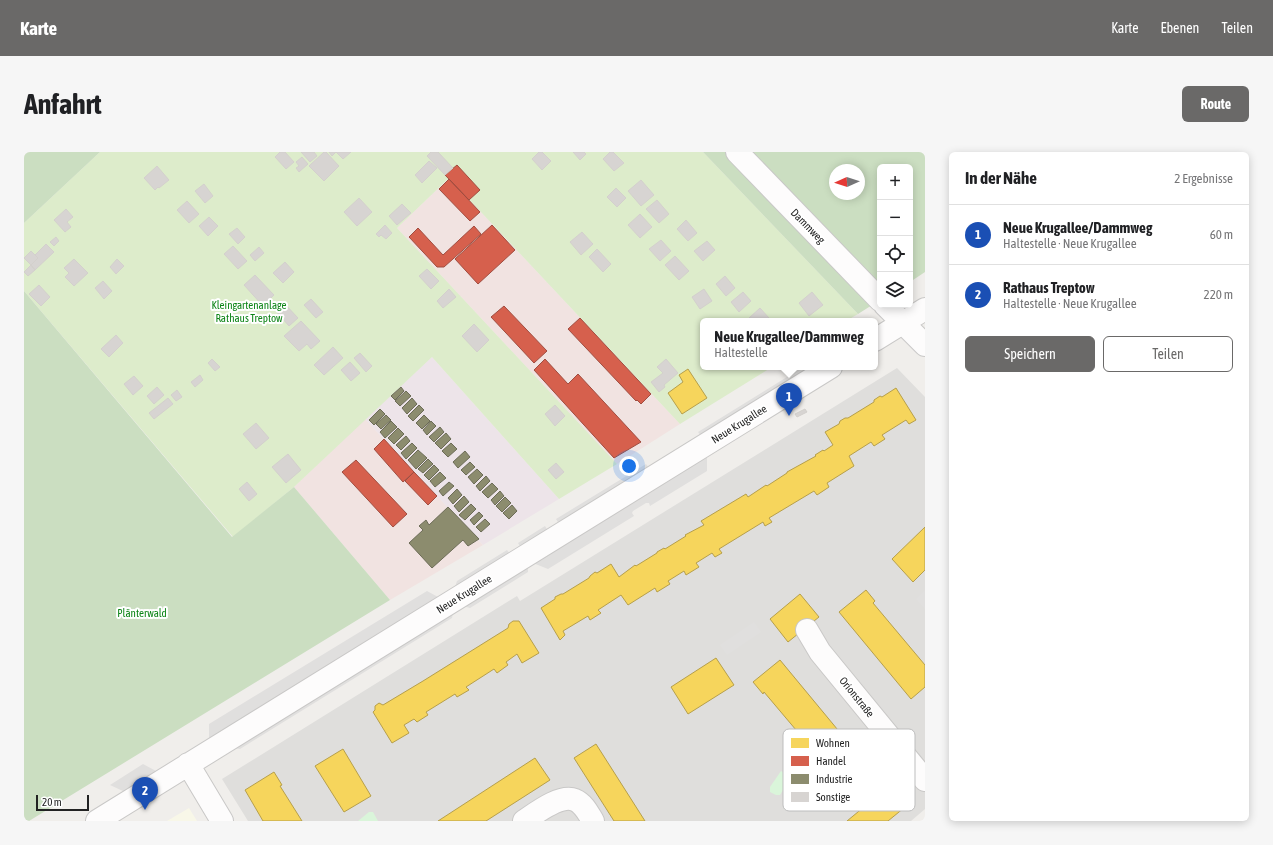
<!DOCTYPE html>
<html lang="de">
<meta charset="utf-8">
<style>
body{margin:0;font-family:"Asap Condensed",sans-serif;background:#f6f6f6;color:#202124}
.controls{position:absolute;right:12px;top:12px;display:grid;overflow:hidden;border-radius:6px;box-shadow:0 2px 10px #0003}
.controls button{width:36px;height:36px;display:grid;place-items:center;padding:0;border:0;border-bottom:1px solid #e0e0e0;background:#fff;color:#202124;font:20px sans-serif}
.compass{position:absolute;left:805px;top:12px;width:36px;height:36px;border-radius:50%;background:#fff;box-shadow:0 2px 10px #0003;rotate:267deg}
.scale{position:absolute;left:12px;bottom:10px;width:53px;box-sizing:border-box;padding-left:4px;border:2px solid #222;border-top:0;font-size:11px;line-height:14px;white-space:nowrap;color:#222;-webkit-text-stroke:3px #fff;paint-order:stroke}
.you{position:absolute;left:605px;top:314px;width:14px;height:14px;margin:-10px;border:3px solid #fff;border-radius:50%;background:#1a73e8;box-shadow:0 0 0 6px #1a73e833}
.badge{display:grid;place-items:center;width:26px;height:26px;border-radius:50%;background:#6a6968;color:#fff;font-size:13px;font-weight:700}
.pin{position:absolute;translate:-50% -33px;filter:drop-shadow(0 1px 2px #0008)}
.pin::after{content:'';position:absolute;top:21px;width:14px;height:12px;background:inherit;clip-path:polygon(0 0,100% 0,50% 100%)}
.popup{position:absolute;left:676px;top:166px;width:178px;height:52px;box-sizing:border-box;display:grid;place-content:center;border-radius:6px;background:#fff;filter:drop-shadow(0 1px 3px #0005);font-size:13px;white-space:nowrap;color:#757577}
.popup b{font-size:15px;color:#202124}
.popup::after{content:'';position:absolute;left:50%;top:100%;margin-left:-8px;border:8px solid transparent;border-top-color:#fff}
.list{margin:0;padding:0;list-style:none}
h2{display:flex;justify-content:space-between;align-items:center;height:52px;margin:0;padding:0 16px;font-size:17px}
h2 small{font-size:13px;font-weight:400;color:#757577}
.list li{display:grid;grid-template-columns:26px 1fr auto;gap:12px;align-items:center;box-sizing:border-box;height:60px;padding:0 16px;border-top:1px solid #e0e0e0}
.list b{display:block;font-size:15px;white-space:nowrap}
.list p{margin:0;font-size:13px;white-space:nowrap;color:#757577}
.list em{font-size:13px;font-style:normal;color:#757577}
.actions{display:flex;gap:8px;padding:12px 16px}
.actions a{flex:1;padding:9px 0;border:1px solid #6a6968;border-radius:6px;text-align:center;font-size:14px;color:#6a6968}
.actions .main{background:#6a6968;color:#fff}
.icon{flex:none;width:22px;height:22px;fill:none;stroke:currentColor;stroke-width:2;stroke-linecap:round;stroke-linejoin:round}
.map{position:relative;flex:none;width:901px;height:669px;overflow:hidden;border-radius:6px}
header{display:flex;align-items:center;gap:24px;box-sizing:border-box;height:56px;padding:0 20px;background:#6a6968;color:#fff}
header strong{font-size:19px}
nav{display:flex;gap:22px;margin-inline-start:auto;font-size:14px}
.intro{display:flex;align-items:center;justify-content:space-between;box-sizing:border-box;height:96px;padding:0 24px}
h1{margin:0;font-size:28px}
.button{padding:10px 18px;border-radius:6px;background:#6a6968;color:#fff;font-size:14px;font-weight:700}
main{display:flex;gap:24px;padding:0 24px}
aside{flex:1;background:#fff;border-radius:6px;box-shadow:0 2px 10px #0003}
.map>svg:first-child{display:block}
</style>
<header>
<strong>Karte</strong>
<nav><a>Karte</a><a>Ebenen</a><a>Teilen</a></nav>
</header>
<div class="intro"><h1>Anfahrt</h1><a class="button">Route</a></div>
<main>
<div class="map">
<svg width="901" height="669" viewBox="0 0 901 669">
<rect width="100%" height="100%" fill="#f0eeeb"/>
<path fill="#dfdedc" d="M 873,216 L 901,245 L 901,657 L 887,669 L 224,669 L 198,627 L 493,444 L 496,449 Z"/>
<path fill="#f1e3e1" d="M 425,26 L 656,272 L 593,312 L 373,76 Z
M 341,267 L 459,393 L 366,448 L 270,335 Z"/>
<path fill="#ede4e9" d="M 408,205 L 535,347 L 459,393 L 341,267 Z"/>
<path fill="#f8f7e8" d="M 165,656 L 173,669 L 143,669 Z"/>
<path fill="#ddeccb" d="M 76,0 L 679,0 L 834,162 L 822,169 L 679,169 L 679,215 L 748,215 L 656,272 L 425,26 L 373,76 L 593,312 L 535,347 L 408,205 L 270,335 L 209,385 L 0,139 L 0,71 Z"/>
<path fill="#cbdec1" fill-rule="evenodd" d="M 0,0 L 76,0 L 0,71 Z
M 679,0 L 901,0 L 901,120 L 886,130 L 886,15 L 856,15 L 856,148 L 834,162 ZM 811,18 L 835,18 L 835,42 L 811,42 Z
M 0,139 L 208,385 L 270,335 L 366,448 L 5,669 L 0,669 Z"/>
<path fill="#daf5da" d="M 757,619 L 767,625 L 756,643 L 752,643 L 746,640 L 746,635 Z
M 345,660 L 349,660 L 354,669 L 334,669 Z"/>
<path fill="#e0dfde" d="M 779,215 L 789,215 L 677,284 L 674,280 Z
M 683,304 L 683,319 L 626,354 L 625,351 L 622,351 L 609,359 L 608,361 L 610,364 L 524,417 L 509,411 Z
M 622,312 L 625,316 L 535,372 L 532,367 Z
M 521,374 L 524,379 L 497,396 L 494,391 Z
M 483,398 L 486,402 L 431,435 L 433,429 Z
M 504,414 L 504,420 L 446,456 L 439,454 Z
M 901,438 L 901,457 L 892,447 Z
M 403,439 L 414,445 L 185,587 L 185,572 Z
M 429,461 L 428,466 L 216,597 L 210,596 Z
M 730,470 L 737,480 L 703,503 L 696,493 Z
M 119,612 L 132,619 L 135,619 L 101,640 L 86,633 Z"/>
<path fill="#f6d55c" stroke="#b69f4b" d="M 664,217 L 683,246 L 658,262 L 644,241 L 659,230 L 655,223 Z
M 872,236 L 892,268 L 885,272 L 882,268 L 858,283 L 861,287 L 850,294 L 847,290 L 825,304 L 830,314 L 803,331 L 805,335 L 793,343 L 790,339 L 745,366 L 748,370 L 741,374 L 739,370 L 695,397 L 698,401 L 691,405 L 688,401 L 672,411 L 675,415 L 662,423 L 660,419 L 644,429 L 646,432 L 633,440 L 631,436 L 604,453 L 597,443 L 574,458 L 577,461 L 566,468 L 564,464 L 539,479 L 541,483 L 536,488 L 517,456 L 531,447 L 531,445 L 537,442 L 539,442 L 565,426 L 566,424 L 571,420 L 573,421 L 587,412 L 595,425 L 611,413 L 612,414 L 633,401 L 633,400 L 640,396 L 641,397 L 662,384 L 661,383 L 680,373 L 677,369 L 722,342 L 724,345 L 742,333 L 743,334 L 763,321 L 763,320 L 792,304 L 791,303 L 799,298 L 800,299 L 809,293 L 801,280 L 815,272 L 816,269 L 821,266 L 824,266 L 850,250 L 850,248 L 856,244 L 858,245 Z
M 901,375 L 901,418 L 889,430 L 868,407 Z
M 842,438 L 851,449 L 849,451 L 901,513 L 901,535 L 887,547 L 815,460 Z
M 776,442 L 795,465 L 764,490 L 746,467 Z
M 489,469 L 495,469 L 515,501 L 498,511 L 493,502 L 482,510 L 484,513 L 473,521 L 470,517 L 442,535 L 445,538 L 433,545 L 431,542 L 402,560 L 404,563 L 393,570 L 390,567 L 380,573 L 385,581 L 368,591 L 349,560 L 351,558 L 351,554 L 355,551 L 359,553 L 399,529 L 484,476 L 485,472 Z
M 692,506 L 710,533 L 664,562 L 647,535 Z
M 756,508 L 828,595 L 801,617 L 792,606 L 794,604 L 740,540 L 739,542 L 729,530 Z
M 572,592 L 621,669 L 590,669 L 550,606 Z
M 319,597 L 347,644 L 320,660 L 291,614 Z
M 511,606 L 526,628 L 462,669 L 414,669 Z
M 250,620 L 258,633 L 256,634 L 278,669 L 239,669 L 221,638 Z
M 869,631 L 886,651 L 864,669 L 823,669 Z"/>
<path fill="#d6604d" stroke="#a04d40" d="M 433,13 L 456,38 L 445,48 L 421,23 Z
M 425,27 L 456,60 L 446,69 L 415,37 Z
M 468,73 L 491,98 L 454,132 L 431,107 Z
M 450,74 L 457,82 L 420,115 L 413,115 L 385,85 L 394,76 L 419,103 Z
M 480,154 L 523,199 L 510,211 L 467,165 Z
M 556,166 L 627,242 L 617,252 L 613,248 L 612,249 L 544,177 Z
M 521,207 L 544,232 L 554,222 L 617,290 L 590,306 L 510,218 Z
M 360,287 L 390,320 L 379,330 L 350,297 Z
M 332,308 L 383,362 L 369,375 L 318,320 Z
M 390,320 L 413,344 L 404,353 L 381,329 Z"/>
<path fill="#8c8c6e" stroke="#6c6c57" d="M 377,235 L 380,239 L 371,248 L 367,244 Z
M 382,239 L 387,244 L 376,254 L 371,249 Z
M 388,246 L 393,252 L 383,262 L 378,256 Z
M 395,253 L 400,258 L 389,269 L 384,264 Z
M 356,257 L 361,262 L 350,273 L 345,268 Z
M 362,263 L 367,268 L 357,277 L 352,272 Z
M 400,263 L 406,269 L 398,277 L 392,271 Z
M 367,269 L 373,275 L 361,286 L 356,280 Z
M 407,269 L 412,274 L 403,283 L 399,278 Z
M 416,275 L 420,280 L 410,290 L 405,285 Z
M 374,276 L 380,282 L 370,292 L 364,286 Z
M 422,281 L 427,287 L 417,297 L 411,291 Z
M 382,284 L 386,289 L 377,298 L 372,293 Z
M 388,291 L 393,296 L 382,307 L 377,301 Z
M 427,291 L 433,297 L 424,305 L 418,299 Z
M 394,298 L 403,306 L 392,317 L 384,308 Z
M 441,299 L 446,305 L 434,316 L 429,310 Z
M 404,307 L 409,312 L 399,321 L 394,317 Z
M 446,310 L 451,315 L 442,323 L 437,318 Z
M 410,313 L 415,318 L 405,328 L 400,323 Z
M 453,317 L 459,323 L 450,332 L 444,325 Z
M 416,320 L 422,326 L 411,335 L 406,329 Z
M 462,324 L 466,329 L 456,339 L 452,334 Z
M 425,330 L 430,334 L 419,344 L 415,339 Z
M 468,331 L 474,337 L 464,346 L 458,340 Z
M 433,337 L 438,343 L 429,352 L 424,346 Z
M 476,339 L 480,344 L 471,353 L 467,348 Z
M 440,344 L 445,350 L 435,360 L 430,354 Z
M 481,345 L 487,351 L 478,360 L 472,354 Z
M 447,352 L 452,357 L 441,368 L 435,363 Z
M 488,353 L 493,359 L 485,367 L 479,361 Z
M 424,355 L 455,387 L 444,394 L 439,388 L 408,416 L 385,391 L 399,378 L 395,374 L 402,368 L 405,373 Z
M 455,360 L 459,364 L 450,373 L 446,368 Z
M 461,367 L 466,372 L 457,380 L 452,375 Z"/>
<path fill="#d7d4d2" stroke="#d3d0cc" d="M 256,0 L 261,0 L 270,10 L 262,17 L 251,5 Z
M 277,0 L 290,0 L 293,4 L 286,10 Z
M 300,0 L 302,0 L 315,14 L 300,29 L 285,14 Z
M 305,0 L 327,0 L 319,7 L 312,0 L 308,4 Z
M 407,0 L 414,0 L 429,16 L 421,23 L 403,4 Z
M 515,0 L 518,0 L 527,9 L 518,18 L 508,7 Z
M 549,0 L 560,0 L 562,2 L 556,8 Z
M 586,0 L 589,0 L 600,11 L 590,19 L 579,7 Z
M 278,5 L 284,12 L 275,20 L 272,16 L 275,14 L 272,10 Z
M 405,9 L 413,16 L 398,31 L 391,23 Z
M 133,14 L 145,28 L 135,36 L 134,35 L 131,38 L 120,26 Z
M 617,28 L 630,43 L 617,54 L 604,39 Z
M 180,32 L 189,44 L 181,51 L 171,39 Z
M 592,36 L 602,46 L 593,55 L 583,45 Z
M 335,46 L 348,60 L 333,74 L 320,60 Z
M 633,48 L 645,62 L 635,71 L 622,57 Z
M 163,49 L 175,62 L 165,71 L 153,58 Z
M 378,52 L 387,61 L 373,73 L 365,64 Z
M 42,57 L 49,65 L 43,70 L 47,75 L 41,80 L 30,68 Z
M 616,62 L 628,75 L 616,86 L 604,73 Z
M 185,65 L 194,74 L 184,84 L 175,74 Z
M 662,68 L 673,81 L 664,89 L 653,77 Z
M 361,73 L 368,81 L 362,87 L 357,83 L 355,85 L 352,82 Z
M 213,76 L 221,85 L 214,92 L 205,82 Z
M 558,80 L 569,92 L 557,103 L 546,90 Z
M 32,85 L 35,89 L 30,94 L 26,90 Z
M 637,88 L 647,99 L 636,109 L 625,97 Z
M 683,89 L 691,98 L 679,109 L 670,99 Z
M 22,92 L 30,100 L 11,118 L 7,113 L 14,106 L 11,103 Z
M 209,94 L 223,109 L 214,117 L 200,102 Z
M 235,95 L 240,101 L 231,109 L 226,103 Z
M 573,97 L 587,112 L 579,120 L 565,105 Z
M 7,99 L 14,106 L 7,113 L 0,106 Z
M 651,104 L 665,119 L 655,128 L 641,113 Z
M 50,107 L 64,121 L 50,134 L 41,125 L 45,121 L 40,116 Z
M 93,107 L 100,114 L 92,122 L 86,115 Z
M 261,110 L 270,120 L 259,131 L 249,121 Z
M 7,113 L 11,118 L 4,124 L 0,120 Z
M 403,117 L 415,129 L 407,137 L 395,124 Z
M 231,123 L 250,143 L 239,154 L 220,133 Z
M 701,124 L 711,136 L 702,144 L 692,132 Z
M 79,129 L 88,139 L 80,147 L 71,136 Z
M 15,133 L 26,145 L 17,154 L 5,142 Z
M 425,137 L 432,145 L 419,156 L 413,149 Z
M 680,137 L 688,149 L 676,157 L 668,145 Z
M 719,140 L 727,149 L 715,160 L 707,150 Z
M 788,140 L 799,153 L 785,164 L 775,151 Z
M 287,147 L 299,160 L 292,166 L 280,153 Z
M 259,150 L 274,166 L 265,174 L 251,158 Z
M 736,156 L 745,166 L 742,169 L 728,169 L 725,166 Z
M 277,169 L 296,189 L 287,197 L 283,192 L 275,199 L 260,184 Z
M 450,172 L 465,188 L 453,200 L 438,184 Z
M 92,183 L 99,191 L 85,205 L 77,197 Z
M 309,195 L 319,206 L 300,223 L 290,213 Z
M 336,201 L 348,214 L 342,220 L 330,206 Z
M 188,207 L 196,215 L 191,219 L 184,211 Z
M 642,207 L 654,221 L 640,233 L 641,235 L 635,240 L 627,230 L 639,221 L 633,215 Z
M 326,210 L 336,221 L 327,229 L 317,218 Z
M 176,223 L 179,228 L 171,235 L 167,230 Z
M 110,224 L 119,234 L 109,243 L 100,232 Z
M 133,235 L 140,243 L 130,252 L 123,244 Z
M 153,238 L 158,245 L 152,249 L 147,243 Z
M 144,246 L 149,252 L 130,267 L 125,261 Z
M 531,253 L 541,264 L 531,274 L 521,262 Z
M 781,257 L 783,260 L 773,265 L 771,262 Z
M 232,271 L 245,286 L 232,297 L 219,282 Z
M 264,302 L 277,318 L 262,331 L 248,315 Z
M 532,311 L 540,320 L 532,327 L 524,318 Z
M 223,330 L 233,342 L 225,349 L 215,337 Z"/>
<g fill="none" stroke-linecap="round" stroke-linejoin="round">
<g stroke="#c9c8c7" stroke-width="24">
<path id="minor" d="M 713,0 L 856,148
M 861,153 L 901,193
M 851,188 L 901,157
M 783,478 L 796,500 L 901,628
M 164,612 L 198,669
M 73,669 L 807,215
M 500,669 C 512,661 536,642 551,648 C 560,652 564,661 569,669"/>
</g>
<use href="#minor" stroke="#fdfcfc" stroke-width="22"/>
</g>
<g text-anchor="middle" dominant-baseline="central" stroke-width="4" stroke-linejoin="round" paint-order="stroke">
<g font-size="11" fill="#222" stroke="#fff">
<text transform="translate(784 74) rotate(46)">Dammweg</text>
<text transform="translate(715 272) rotate(-32)">Neue Krugallee</text>
<text transform="translate(440 442) rotate(-32)">Neue Krugallee</text>
<text transform="translate(833 545) rotate(51)">Orionstraße</text>
</g>
<g font-size="11" fill="#0c8416" stroke="#fff">
<text x="225" y="153">Kleingartenanlage<tspan x="225" dy="13">Rathaus Treptow</tspan></text>
<text x="118" y="461">Plänterwald</text>
</g>
</g>
<rect x="759" y="577" width="132" height="82" rx="6" fill="#fff" stroke="#bdbdbd" stroke-width="1"/>
<rect x="767" y="586" width="18" height="10" fill="#f6d55c"/>
<rect x="767" y="604" width="18" height="10" fill="#d6604d"/>
<rect x="767" y="622" width="18" height="10" fill="#8c8c6e"/>
<rect x="767" y="640" width="18" height="10" fill="#d7d4d2"/>
<g font-size="11" fill="#222">
<text x="792" y="595">Wohnen</text>
<text x="792" y="613">Handel</text>
<text x="792" y="631">Industrie</text>
<text x="792" y="649">Sonstige</text>
</g>
</svg>
<div class="controls">
<button>+</button>
<button>−</button>
<button><svg class="icon" aria-label="locate" viewBox="0 0 24 24"><circle cx="12" cy="12" r="6"/><path d="M12 2v4M12 18v4M2 12h4M18 12h4"/></svg></button>
<button><svg class="icon" aria-label="layers" viewBox="0 0 24 24"><path d="M12 4l9 5-9 5-9-5zM3 14l9 5 9-5"/></svg></button>
</div>
<svg class="compass" viewBox="-18 -18 36 36"><path d="M0-13l5 13h-10z" fill="#e53935"/><path d="M0 13l5-13h-10z" fill="#757577"/></svg>
<div class="scale">20 m</div>
<div class="you"></div>
<div class="pin badge" style="left:765px;top:264px;background:#1a4fb4">1</div>
<div class="popup"><b>Neue Krugallee/Dammweg</b>Haltestelle</div>
<div class="pin badge" style="left:121px;top:658px;background:#1a4fb4">2</div>
</div>
<aside>
<h2>In der Nähe<small>2 Ergebnisse</small></h2>
<ul class="list">
<li><span class="badge" style="background:#1a4fb4">1</span><div><b>Neue Krugallee/Dammweg</b><p>Haltestelle · Neue Krugallee</p></div><em>60 m</em></li>
<li><span class="badge" style="background:#1a4fb4">2</span><div><b>Rathaus Treptow</b><p>Haltestelle · Neue Krugallee</p></div><em>220 m</em></li>
</ul>
<div class="actions"><a class="main">Speichern</a><a>Teilen</a></div>
</aside>
</main>
